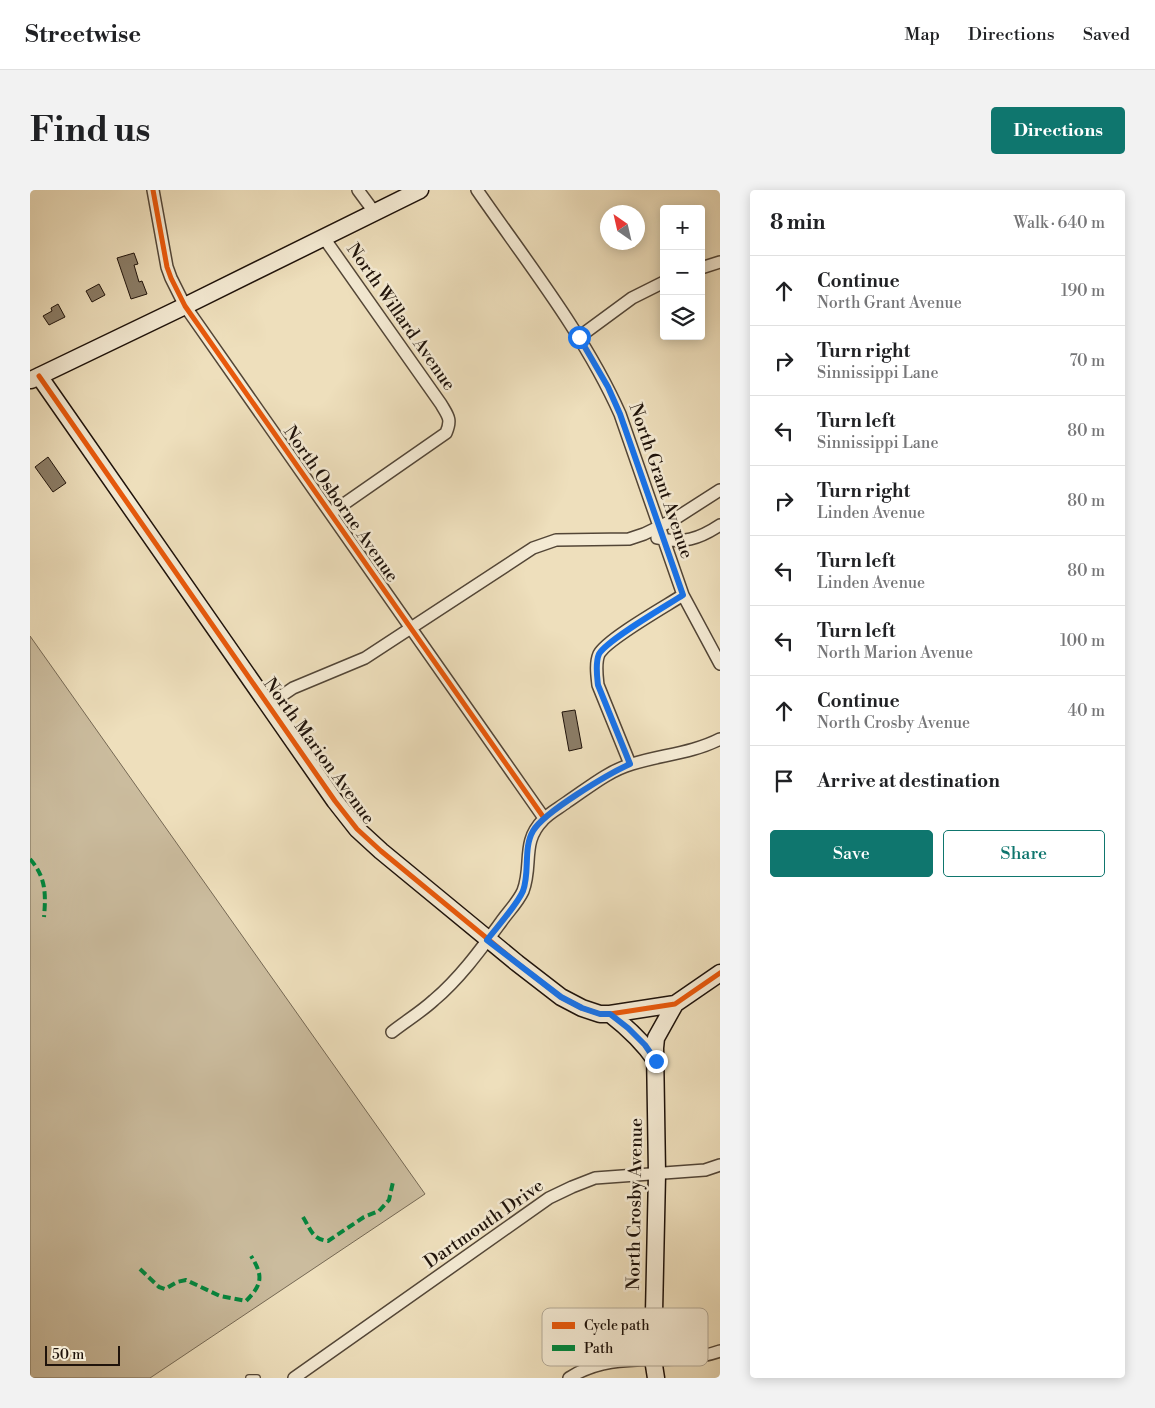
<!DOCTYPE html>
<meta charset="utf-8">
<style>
body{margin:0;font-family:"Libre Bodoni",serif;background:#f2f2f2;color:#202124}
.controls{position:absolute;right:15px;top:15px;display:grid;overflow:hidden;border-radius:5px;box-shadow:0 2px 12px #0003}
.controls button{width:45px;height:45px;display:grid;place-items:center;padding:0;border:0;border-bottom:1px solid #e0e0e0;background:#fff;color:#202124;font:25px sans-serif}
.compass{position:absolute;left:570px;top:15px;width:45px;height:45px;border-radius:50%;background:#fff;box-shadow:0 2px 12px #0003;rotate:326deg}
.scale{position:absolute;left:15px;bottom:12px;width:75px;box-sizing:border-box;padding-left:5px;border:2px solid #1f130b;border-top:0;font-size:14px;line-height:18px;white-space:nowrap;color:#1f130b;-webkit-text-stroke:4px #f4ead3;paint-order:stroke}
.stop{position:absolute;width:15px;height:15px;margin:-11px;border:4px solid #1a73e8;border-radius:50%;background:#fff}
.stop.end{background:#1a73e8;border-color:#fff;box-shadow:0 1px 5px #0008}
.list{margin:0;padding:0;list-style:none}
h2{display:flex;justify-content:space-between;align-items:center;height:65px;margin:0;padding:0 20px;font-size:21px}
h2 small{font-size:16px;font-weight:400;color:#757577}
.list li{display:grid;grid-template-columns:32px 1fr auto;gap:15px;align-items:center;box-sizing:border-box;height:70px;padding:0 20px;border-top:1px solid #e0e0e0}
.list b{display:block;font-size:19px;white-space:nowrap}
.list p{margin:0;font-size:16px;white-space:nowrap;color:#757577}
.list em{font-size:16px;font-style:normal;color:#757577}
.actions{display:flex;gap:10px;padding:15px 20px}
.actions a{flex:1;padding:11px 0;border:1px solid #0f766e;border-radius:5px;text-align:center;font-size:18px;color:#0f766e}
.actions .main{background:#0f766e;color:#fff}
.icon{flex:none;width:28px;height:28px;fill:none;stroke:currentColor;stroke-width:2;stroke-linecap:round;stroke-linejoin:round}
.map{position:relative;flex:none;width:690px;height:1188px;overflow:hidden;border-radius:5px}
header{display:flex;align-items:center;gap:30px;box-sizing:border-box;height:70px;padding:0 25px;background:#fff;border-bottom:1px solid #e0e0e0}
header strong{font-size:24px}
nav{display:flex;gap:28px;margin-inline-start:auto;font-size:18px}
.intro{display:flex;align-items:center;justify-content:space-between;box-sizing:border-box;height:120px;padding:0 30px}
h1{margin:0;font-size:35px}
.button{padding:12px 22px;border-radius:5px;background:#0f766e;color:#fff;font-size:18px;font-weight:700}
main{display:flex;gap:30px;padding:0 30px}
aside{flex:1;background:#fff;border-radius:5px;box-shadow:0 2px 12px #0003}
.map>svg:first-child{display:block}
</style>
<header>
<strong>Streetwise</strong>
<nav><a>Map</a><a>Directions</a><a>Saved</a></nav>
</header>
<div class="intro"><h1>Find us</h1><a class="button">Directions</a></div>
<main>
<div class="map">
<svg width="690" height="1188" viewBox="0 0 690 1188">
<rect width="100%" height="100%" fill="#eedfbc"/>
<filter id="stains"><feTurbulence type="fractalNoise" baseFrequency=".004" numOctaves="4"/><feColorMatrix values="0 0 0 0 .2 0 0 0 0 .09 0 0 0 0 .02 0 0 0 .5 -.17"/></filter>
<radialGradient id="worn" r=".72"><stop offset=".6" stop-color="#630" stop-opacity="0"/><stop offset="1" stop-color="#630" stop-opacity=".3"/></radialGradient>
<path fill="#cbbc9e" stroke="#756854" d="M 0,446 L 395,1004 L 120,1188 L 0,1188 Z"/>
<path fill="#8b7d67" stroke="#1f130b" d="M 104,63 L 108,74 L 104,75 L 109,92 L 112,91 L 117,104 L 101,109 L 87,68 Z
M 69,94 L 75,105 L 62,112 L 56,101 Z
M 28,114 L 35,127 L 19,135 L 13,126 L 22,121 L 21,118 Z
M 18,267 L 36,293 L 23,302 L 5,277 Z
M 545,520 L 552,558 L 539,561 L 532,522 Z"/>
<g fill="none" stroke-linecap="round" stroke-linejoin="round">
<g stroke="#534637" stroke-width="8">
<path id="lane" d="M 219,1188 L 227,1188"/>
</g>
<g stroke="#534637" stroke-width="14">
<path id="street" d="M 123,0 L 137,77 L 141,88 L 155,116 L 514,628
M 328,0 L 345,23
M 447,0 C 496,71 555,145 590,224 L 653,405 L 690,474
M 294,48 L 411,214 C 418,226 422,229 416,243 L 301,323
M 671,78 L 690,72
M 549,147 L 602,108 L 634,92
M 627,348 C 653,354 669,349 690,335
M 238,515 L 263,498 L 335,468 L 503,358 L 526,350 L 599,349 L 614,344 L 643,330 L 690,300
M 600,574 L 568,495 C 567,486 565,473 569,464 C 577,449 636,416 653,405
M 362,842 C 376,831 391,822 404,810 C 430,788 451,759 471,732 C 478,722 488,712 493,701 C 503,675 491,652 513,630 C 519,623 529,618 537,612 C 558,598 578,581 602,574 C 631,565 663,563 690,549
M 264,1188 L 519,1008 L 542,997 L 565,988 L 675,980 L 690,975
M 539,1188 C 587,1157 639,1179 690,1161"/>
</g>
<g stroke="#1f130b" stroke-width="19">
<path id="secondary" d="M 9,186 L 305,611 L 327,639 L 351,661 L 487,773 L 531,807 L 552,818 L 570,824 L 580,824 L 645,814 L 690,783
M 1,190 L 155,116 L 390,0
M 580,824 C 598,838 613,852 626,871
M 626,1188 L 623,1169 L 627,984 L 625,858 L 626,848 L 645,814"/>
</g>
<use href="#lane" stroke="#f4ead3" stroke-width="5.5"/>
<use href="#street" stroke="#f4ead3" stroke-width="11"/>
<use href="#secondary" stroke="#f4ead3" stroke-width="16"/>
<path stroke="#00873e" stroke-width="4" stroke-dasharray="8 4" stroke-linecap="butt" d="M 0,669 C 16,687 16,704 14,727
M 273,1027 C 281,1040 282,1049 298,1051 L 334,1027 L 349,1021 L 359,1010 L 363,992
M 110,1079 L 129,1097 L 135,1099 L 147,1092 L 156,1090 L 190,1106 L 216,1111 C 233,1094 233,1085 221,1066"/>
<g stroke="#f4ead3" stroke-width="8">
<path id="cycleway" d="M 123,0 L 137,77 L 141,88 L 155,116 L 514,628
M 9,186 L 305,611 L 327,639 L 351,661 L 487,773 L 531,807 L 552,818 L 570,824 L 580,824 L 645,814 L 690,783"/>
</g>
<use href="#cycleway" stroke="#e8590c" stroke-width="5"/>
</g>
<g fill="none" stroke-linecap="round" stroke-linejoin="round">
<path stroke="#1a73e8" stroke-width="6" d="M 549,147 L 578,197 L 590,224 L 653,405 C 636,416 577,450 569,464 C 565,473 567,486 568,495 L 600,574 C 578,584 514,622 503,641 C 493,658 500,682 493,701 C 487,715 467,737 457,750 L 531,807 L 552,818 L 570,824 L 580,824 L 598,838 L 615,855 L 626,871"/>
</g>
<g text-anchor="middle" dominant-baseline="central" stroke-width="5" stroke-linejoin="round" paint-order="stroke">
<g font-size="18" fill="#1f130b" stroke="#f4ead3">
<text transform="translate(371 127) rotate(55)">North Willard Avenue</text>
<text transform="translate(631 291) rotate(71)">North Grant Avenue</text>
<text transform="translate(311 314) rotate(55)">North Osborne Avenue</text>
<text transform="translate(289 561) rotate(54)">North Marion Avenue</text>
<text transform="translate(605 1014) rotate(-89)">North Crosby Avenue</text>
<text transform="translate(454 1034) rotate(-35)">Dartmouth Drive</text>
</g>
</g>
<rect x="512" y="1118" width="166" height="58" rx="8" fill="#f4ead3" stroke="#b4aa97" stroke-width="1"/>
<rect x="522" y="1132" width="23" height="7" fill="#e8590c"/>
<rect x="522" y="1155" width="23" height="6" fill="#00873e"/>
<g font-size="14" fill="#1f130b">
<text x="554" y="1140">Cycle path</text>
<text x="554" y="1163">Path</text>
</g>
<rect width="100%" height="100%" filter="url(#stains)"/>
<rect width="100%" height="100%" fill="url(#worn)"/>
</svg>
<div class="controls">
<button>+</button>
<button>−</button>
<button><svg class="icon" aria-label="layers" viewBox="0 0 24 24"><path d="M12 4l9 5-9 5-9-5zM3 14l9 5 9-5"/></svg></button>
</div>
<svg class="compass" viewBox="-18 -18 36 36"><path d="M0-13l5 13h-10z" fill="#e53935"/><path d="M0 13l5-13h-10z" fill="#757577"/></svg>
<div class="scale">50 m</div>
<div class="stop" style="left:549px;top:147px"></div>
<div class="stop end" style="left:626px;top:871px"></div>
</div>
<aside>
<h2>8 min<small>Walk · 640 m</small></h2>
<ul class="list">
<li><svg class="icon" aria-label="ahead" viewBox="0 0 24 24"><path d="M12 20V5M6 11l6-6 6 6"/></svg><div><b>Continue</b><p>North Grant Avenue</p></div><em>190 m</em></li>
<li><svg class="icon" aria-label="right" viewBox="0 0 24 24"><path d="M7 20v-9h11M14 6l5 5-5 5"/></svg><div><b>Turn right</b><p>Sinnissippi Lane</p></div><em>70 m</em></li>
<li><svg class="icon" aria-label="left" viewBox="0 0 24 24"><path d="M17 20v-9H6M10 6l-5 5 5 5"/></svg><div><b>Turn left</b><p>Sinnissippi Lane</p></div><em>80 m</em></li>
<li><svg class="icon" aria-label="right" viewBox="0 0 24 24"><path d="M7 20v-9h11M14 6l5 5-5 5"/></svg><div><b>Turn right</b><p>Linden Avenue</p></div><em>80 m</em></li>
<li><svg class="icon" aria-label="left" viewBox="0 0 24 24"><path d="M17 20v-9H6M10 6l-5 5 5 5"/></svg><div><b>Turn left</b><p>Linden Avenue</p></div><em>80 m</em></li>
<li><svg class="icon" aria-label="left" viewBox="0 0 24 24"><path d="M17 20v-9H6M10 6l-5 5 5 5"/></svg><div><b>Turn left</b><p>North Marion Avenue</p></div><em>100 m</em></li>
<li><svg class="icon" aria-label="ahead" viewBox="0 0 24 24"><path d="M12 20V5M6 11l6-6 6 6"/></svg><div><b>Continue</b><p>North Crosby Avenue</p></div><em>40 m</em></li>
<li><svg class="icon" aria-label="arrive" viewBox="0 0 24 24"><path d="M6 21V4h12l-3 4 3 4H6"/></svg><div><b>Arrive at destination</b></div></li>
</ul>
<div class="actions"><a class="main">Save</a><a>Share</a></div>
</aside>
</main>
